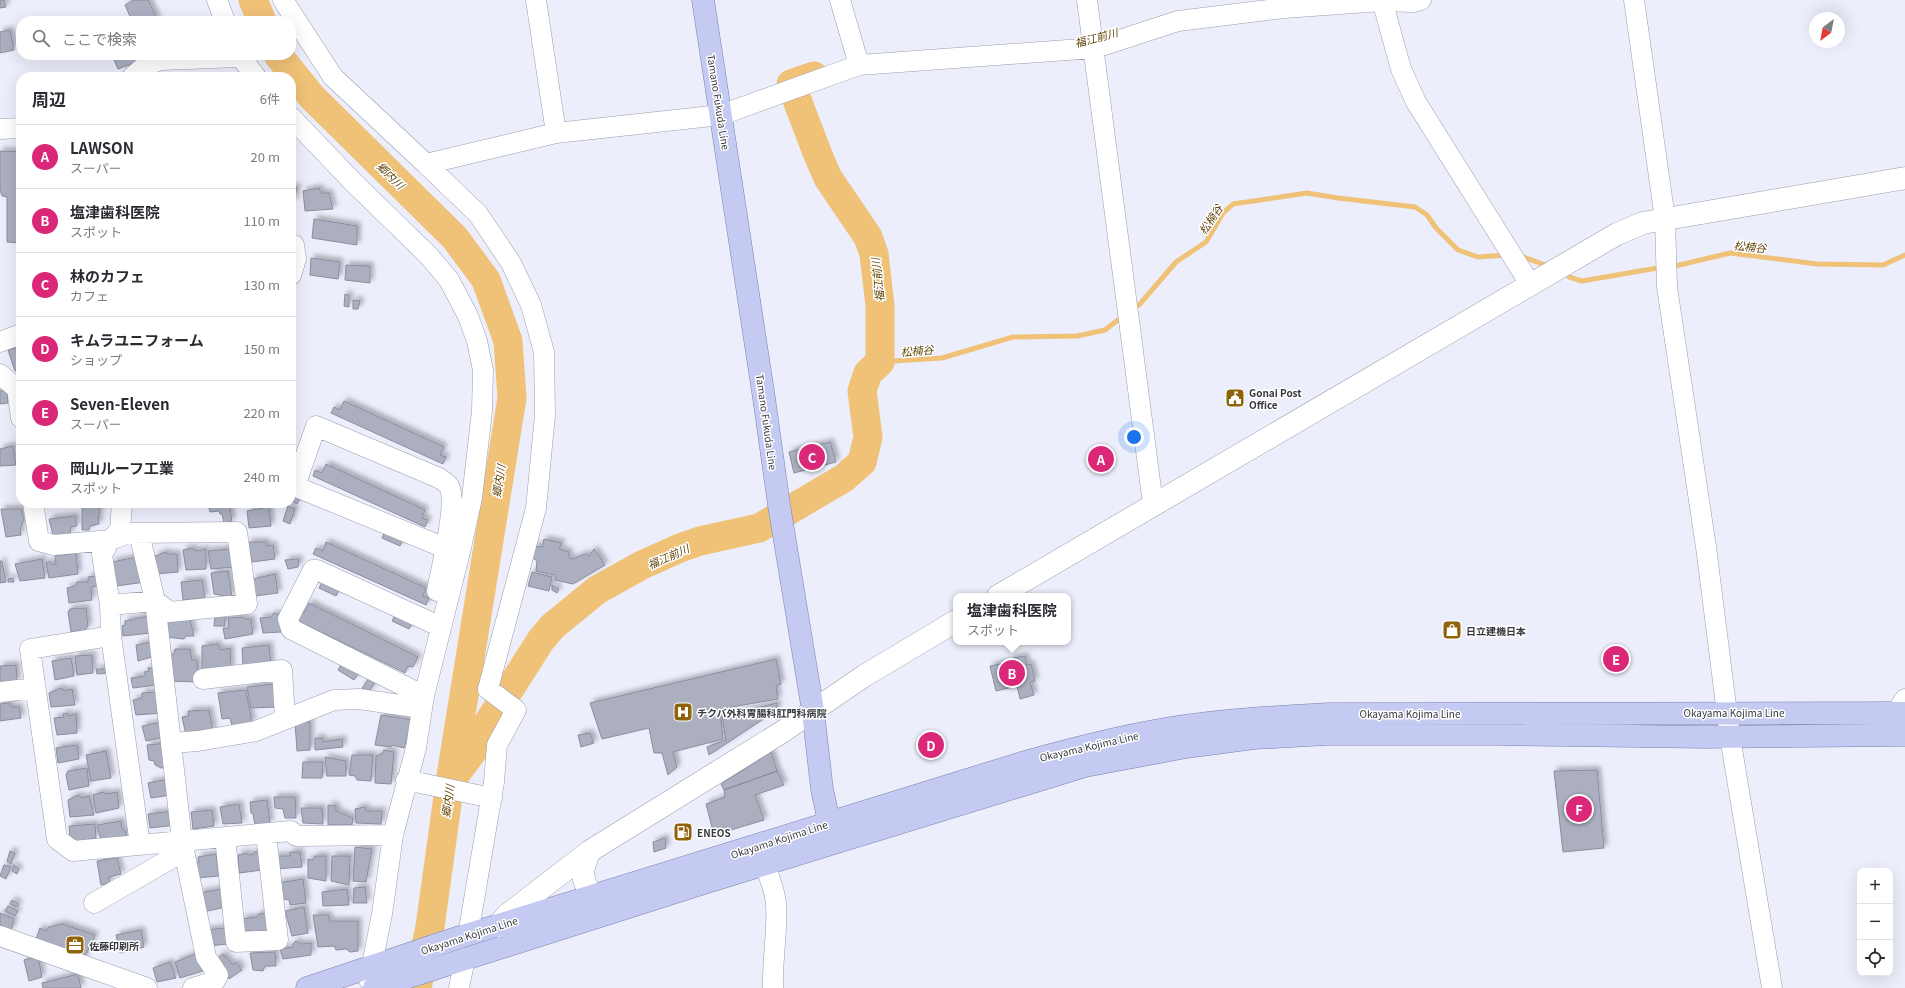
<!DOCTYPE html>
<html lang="ja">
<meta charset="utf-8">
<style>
body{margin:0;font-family:Georgia,"Noto Sans JP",serif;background:#f7f7f7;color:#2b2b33}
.controls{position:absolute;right:12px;bottom:12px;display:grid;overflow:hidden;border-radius:8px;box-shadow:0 4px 16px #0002}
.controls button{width:36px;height:36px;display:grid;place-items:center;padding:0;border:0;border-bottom:1px solid #e1e1e2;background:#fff;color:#2b2b33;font:20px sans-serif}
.compass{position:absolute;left:1809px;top:12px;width:36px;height:36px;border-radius:50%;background:#fff;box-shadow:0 4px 16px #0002;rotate:212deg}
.you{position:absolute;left:1134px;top:437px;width:14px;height:14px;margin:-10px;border:3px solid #fff;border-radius:50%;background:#1a73e8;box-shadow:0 0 0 6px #1a73e833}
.badge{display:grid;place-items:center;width:26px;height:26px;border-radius:50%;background:#db2777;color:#fff;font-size:13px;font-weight:700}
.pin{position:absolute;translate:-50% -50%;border:2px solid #fff;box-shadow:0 1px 4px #0006}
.popup{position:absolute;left:953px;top:593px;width:118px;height:52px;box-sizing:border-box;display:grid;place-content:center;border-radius:8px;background:#fff;filter:drop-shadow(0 1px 3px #0005);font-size:13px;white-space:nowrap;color:#7c7c81}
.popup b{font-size:15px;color:#2b2b33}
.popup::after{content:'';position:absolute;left:50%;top:100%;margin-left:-8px;border:8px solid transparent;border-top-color:#fff}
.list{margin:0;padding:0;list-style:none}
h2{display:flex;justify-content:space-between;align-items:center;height:52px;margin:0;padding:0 16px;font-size:17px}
h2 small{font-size:13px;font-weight:400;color:#7c7c81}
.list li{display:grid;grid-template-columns:26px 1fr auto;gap:12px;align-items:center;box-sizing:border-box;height:64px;padding:0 16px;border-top:1px solid #e1e1e2}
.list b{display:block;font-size:15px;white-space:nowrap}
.list p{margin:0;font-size:13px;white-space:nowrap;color:#7c7c81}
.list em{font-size:13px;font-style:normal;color:#7c7c81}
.icon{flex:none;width:22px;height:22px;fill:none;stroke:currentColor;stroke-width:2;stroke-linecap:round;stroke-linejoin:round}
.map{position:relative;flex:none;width:1905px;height:988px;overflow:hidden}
.search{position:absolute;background:#fff;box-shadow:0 4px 16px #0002;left:16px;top:16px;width:280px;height:44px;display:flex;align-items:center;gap:10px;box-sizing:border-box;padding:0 14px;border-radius:16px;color:#7c7c81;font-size:15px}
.panel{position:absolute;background:#fff;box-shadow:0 4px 16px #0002;left:16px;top:72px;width:280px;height:436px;border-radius:16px}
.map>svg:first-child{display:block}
</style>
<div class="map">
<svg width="1905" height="988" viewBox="0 0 1905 988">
<defs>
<filter id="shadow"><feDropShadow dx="3.5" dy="-3.5" stdDeviation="2" flood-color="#0004"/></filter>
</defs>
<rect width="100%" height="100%" fill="#eceefc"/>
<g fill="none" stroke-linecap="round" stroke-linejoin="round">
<path stroke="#f0c278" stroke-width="5" d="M 1518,255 L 1545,265
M 1671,267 L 1730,253 L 1817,264 L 1883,265 L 1905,255
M 1569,277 L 1582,281 L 1663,267
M 1133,309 L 1139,305 L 1176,262 L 1206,242 L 1223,213 L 1233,204 L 1307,193 L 1338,198 L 1415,207 L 1427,215 L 1436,228 L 1458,250 L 1478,257 L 1506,255
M 880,362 L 942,358 L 1013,337 L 1077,336 L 1105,330 L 1123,316"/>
<path stroke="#f0c278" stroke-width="29" d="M 253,0 L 262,21
M 278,55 L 312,97 L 455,238 L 486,280 L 508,341 L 512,398 L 450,782 L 430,927 L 417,988
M 450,782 L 475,748 L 481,734 L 541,640 L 553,626 L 597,590 L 642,565 L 680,548 L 700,541 L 759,528 L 844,478 L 862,462 L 868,437 L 862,391 L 868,373 L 880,362 L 880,306 L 874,254 L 868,237 L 828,178 L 818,155 L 791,84 L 814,76"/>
</g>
<path fill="#abafbf" stroke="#8a8d9d" filter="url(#shadow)" d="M 0,0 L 4,0 L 6,7 L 0,8 Z
M 134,0 L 148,0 L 158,21 L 132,21 L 125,5 Z
M 10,30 L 14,50 L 0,53 L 0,32 Z
M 112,55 L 137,55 L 140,61 L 118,69 Z
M 0,151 L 21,152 L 21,243 L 7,242 L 7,197 L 2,196 L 0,190 Z
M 291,187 L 297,187 L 294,202 L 291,202 Z
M 319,188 L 321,193 L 329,193 L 333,209 L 305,211 L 303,191 Z
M 314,219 L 357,226 L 357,245 L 312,238 Z
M 311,258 L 340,262 L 338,279 L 310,275 Z
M 346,265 L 370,266 L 370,283 L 345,280 Z
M 345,294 L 349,295 L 349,307 L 344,306 Z
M 353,300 L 360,301 L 358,309 L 353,309 Z
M 21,347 L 21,369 L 15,371 L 8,350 Z
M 0,390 L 7,392 L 8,403 L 0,404 Z
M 344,401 L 444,447 L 440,455 L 446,457 L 443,464 L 331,413 L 334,407 L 340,410 Z
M 830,442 L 836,462 L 794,473 L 789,452 Z
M 13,446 L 16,465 L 0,466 L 0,449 Z
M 326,464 L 425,510 L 422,518 L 428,520 L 425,527 L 313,476 L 315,470 L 322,473 Z
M 295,493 L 302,496 L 297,504 L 291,501 Z
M 44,503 L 72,503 L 44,507 Z
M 208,503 L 229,503 L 232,521 L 224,523 L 222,514 L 220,514 L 219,511 L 210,512 Z
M 82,504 L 98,504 L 100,512 L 98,514 L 99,524 L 90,526 L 89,530 L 82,530 Z
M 288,506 L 295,509 L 290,524 L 283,521 Z
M 269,507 L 271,526 L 249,528 L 247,511 Z
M 1,509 L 21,509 L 24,519 L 20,530 L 21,535 L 6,537 Z
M 75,516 L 77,526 L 71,527 L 70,534 L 53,535 L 49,519 Z
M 385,531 L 403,540 L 400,546 L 382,538 Z
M 544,539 L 562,543 L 559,549 L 569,552 L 569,558 L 573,559 L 585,554 L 589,556 L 594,549 L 605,565 L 573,584 L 555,580 L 555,575 L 536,571 L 537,561 L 533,558 L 534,546 L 542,547 Z
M 248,542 L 266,542 L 267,546 L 273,545 L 275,559 L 252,562 Z
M 326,542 L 426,588 L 423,596 L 429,598 L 426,605 L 313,554 L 316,548 L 323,551 Z
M 191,548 L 196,551 L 206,549 L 206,569 L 186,570 L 183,550 Z
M 230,549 L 233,567 L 211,569 L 208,551 Z
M 166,552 L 167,554 L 177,554 L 178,572 L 156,574 L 155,556 Z
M 76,553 L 78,574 L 49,578 L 46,563 L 49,561 L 52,564 L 56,564 L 55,556 Z
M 142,556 L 145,582 L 116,586 L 112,562 Z
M 42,559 L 45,578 L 20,581 L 15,564 Z
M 299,559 L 298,567 L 288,569 L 285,560 Z
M 0,561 L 2,561 L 6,582 L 0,583 Z
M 228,571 L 232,597 L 214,594 L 211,573 Z
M 532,572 L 552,577 L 549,591 L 528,586 Z
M 275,574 L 278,593 L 255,596 L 253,579 Z
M 97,576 L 99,586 L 92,587 L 91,589 L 92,600 L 69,603 L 67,588 L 75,586 L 77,582 L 88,582 L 88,577 Z
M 13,578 L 14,582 L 8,582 L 8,579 Z
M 202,580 L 205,598 L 183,600 L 181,582 Z
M 323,580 L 340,588 L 336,596 L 319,588 Z
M 552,585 L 559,589 L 557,593 L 552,590 Z
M 309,603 L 418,657 L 413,667 L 408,666 L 405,673 L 294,619 L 298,611 L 304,613 Z
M 86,608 L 88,626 L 85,630 L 71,632 L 68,612 L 70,609 Z
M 274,613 L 279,615 L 281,632 L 263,633 L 260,618 L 271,617 Z
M 396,613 L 413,622 L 409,629 L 392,621 Z
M 215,615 L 225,615 L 225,626 L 214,626 Z
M 148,616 L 151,633 L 123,636 L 122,626 L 125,625 L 125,621 Z
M 242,617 L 244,619 L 251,619 L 253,634 L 225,639 L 223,628 L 229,628 L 228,618 Z
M 167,620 L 190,620 L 194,636 L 186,636 L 184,639 L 165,637 Z
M 152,642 L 155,656 L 138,661 L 136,645 Z
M 217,644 L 221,650 L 230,648 L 231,670 L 202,671 L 202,646 Z
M 269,645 L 271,666 L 243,667 L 242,648 Z
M 175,649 L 190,649 L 192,660 L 197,660 L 198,682 L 169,681 L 166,657 L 174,654 Z
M 92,655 L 93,673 L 77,675 L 75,656 Z
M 1025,656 L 1027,665 L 1031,664 L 1035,681 L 1030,682 L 1034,695 L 1020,699 L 1017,686 L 996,691 L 990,666 L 1010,662 L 1013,658 Z
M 71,658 L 74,676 L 55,680 L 52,661 Z
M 776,659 L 781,684 L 776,686 L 778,699 L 720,709 L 723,739 L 673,752 L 677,767 L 668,775 L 662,753 L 654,753 L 649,728 L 602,739 L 590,703 Z
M 342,663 L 358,674 L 354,680 L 338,670 Z
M 16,665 L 17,681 L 0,685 L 0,666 Z
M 148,668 L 155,668 L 157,685 L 133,688 L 131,678 L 146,676 L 144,672 L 149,671 Z
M 96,669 L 107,669 L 108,673 L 97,674 Z
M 369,678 L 375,682 L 369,692 L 362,688 Z
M 274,684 L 278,707 L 251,708 L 247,687 Z
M 61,688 L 64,691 L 72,689 L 75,705 L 51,707 L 49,693 Z
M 246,690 L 252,723 L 232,726 L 230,718 L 222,719 L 218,693 Z
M 158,692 L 163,713 L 136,715 L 133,700 L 142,698 L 142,693 Z
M 9,703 L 11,707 L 19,707 L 21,718 L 0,721 L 0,704 Z
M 777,703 L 777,710 L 709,755 L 707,747 L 726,740 L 722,716 Z
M 209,710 L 213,731 L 186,735 L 182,717 L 189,716 L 188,711 Z
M 67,713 L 68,716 L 76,714 L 77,733 L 57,735 L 54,718 L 64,717 L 63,714 Z
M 381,715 L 412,720 L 404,748 L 392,745 L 391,747 L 375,745 Z
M 163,722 L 166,737 L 146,741 L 142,726 Z
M 295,722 L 310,722 L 310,750 L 297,751 Z
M 590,733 L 594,743 L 581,747 L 578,735 Z
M 315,738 L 322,738 L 323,742 L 342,739 L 343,747 L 315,750 Z
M 167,743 L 169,767 L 161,768 L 155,765 L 154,761 L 149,760 L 147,745 Z
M 77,745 L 79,759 L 58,763 L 56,748 Z
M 384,750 L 394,752 L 391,784 L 375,783 L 376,756 L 382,754 Z
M 106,751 L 111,778 L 91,781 L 86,755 Z
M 771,752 L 777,771 L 724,790 L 721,784 Z
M 352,755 L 373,755 L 371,781 L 357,780 L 355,776 L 349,775 Z
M 325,757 L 346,761 L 346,776 L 327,776 Z
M 303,762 L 323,762 L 322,778 L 302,778 Z
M 87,768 L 89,786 L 69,790 L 66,775 L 68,771 Z
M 1597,770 L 1604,848 L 1563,852 L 1554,771 Z
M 777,771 L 784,785 L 755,795 L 764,820 L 714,835 L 706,804 L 725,797 L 724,790 Z
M 169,779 L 171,795 L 151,798 L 148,783 Z
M 103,792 L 105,794 L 117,792 L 119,808 L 96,813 L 93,795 Z
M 78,795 L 82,798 L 89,796 L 94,815 L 70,817 L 68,800 Z
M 274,797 L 295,797 L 296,818 L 285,818 L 283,809 L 275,808 Z
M 267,800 L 270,823 L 255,825 L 253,814 L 251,813 L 250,802 Z
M 239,804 L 242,823 L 223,824 L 220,807 Z
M 328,805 L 336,806 L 336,811 L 353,818 L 352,825 L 328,825 Z
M 365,807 L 366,811 L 382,811 L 381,824 L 356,823 L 355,809 Z
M 301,808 L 322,808 L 323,824 L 303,823 Z
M 212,810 L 214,826 L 193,829 L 191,812 Z
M 174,811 L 176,825 L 150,828 L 148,814 Z
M 121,821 L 122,829 L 126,832 L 127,836 L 101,840 L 97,825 Z
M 95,824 L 96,838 L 75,842 L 70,837 L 69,826 Z
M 665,838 L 666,848 L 654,852 L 653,842 Z
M 355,847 L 372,849 L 366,882 L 353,881 Z
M 10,851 L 15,853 L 11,864 L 7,861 Z
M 254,852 L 260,852 L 262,870 L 239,873 L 238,855 L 246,853 L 248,855 L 254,854 Z
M 290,852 L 300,852 L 302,867 L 274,869 L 275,856 L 290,856 Z
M 216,854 L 219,876 L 196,878 L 194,863 L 199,862 L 198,857 Z
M 315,856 L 326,856 L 326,881 L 308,878 L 308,859 L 313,860 Z
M 332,856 L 350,856 L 349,885 L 331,881 Z
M 117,858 L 121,874 L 109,877 L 110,883 L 101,885 L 97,861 Z
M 4,865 L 11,867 L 6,879 L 0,876 Z
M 14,865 L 19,869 L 17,874 L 12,871 Z
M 303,879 L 306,903 L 290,905 L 289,900 L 279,898 L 278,883 Z
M 365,887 L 367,903 L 353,903 L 354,888 Z
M 222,889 L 226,907 L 203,912 L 199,893 Z
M 347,889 L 349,905 L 323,906 L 322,892 Z
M 12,900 L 19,904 L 17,907 L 10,904 Z
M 8,906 L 18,911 L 15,916 L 5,911 Z
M 304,907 L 308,933 L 292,936 L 285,911 Z
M 0,913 L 14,919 L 11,931 L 0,927 Z
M 263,913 L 267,916 L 268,928 L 263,933 L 254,934 L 251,931 L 243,931 L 241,919 L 257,917 L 259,914 Z
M 313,915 L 328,915 L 330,921 L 358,921 L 358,951 L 350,952 L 346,949 L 336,950 L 334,946 L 318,947 Z
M 62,924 L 95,935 L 84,959 L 36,939 L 40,928 L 46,931 L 49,927 Z
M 225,928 L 228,944 L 208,946 L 206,930 Z
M 141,930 L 144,947 L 120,953 L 116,935 Z
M 296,941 L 301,944 L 311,943 L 311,955 L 283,959 L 280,949 L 293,947 L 293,944 Z
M 200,952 L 206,970 L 180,978 L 175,962 Z
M 275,952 L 276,966 L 265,966 L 263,971 L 253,970 L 250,953 Z
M 223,954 L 233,965 L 236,962 L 242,970 L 229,979 L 215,960 Z
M 38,956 L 42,977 L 29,981 L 24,960 Z
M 170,962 L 176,978 L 157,982 L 153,968 Z
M 78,974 L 81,988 L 43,988 L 42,983 Z"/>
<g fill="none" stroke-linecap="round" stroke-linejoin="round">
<g stroke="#9a9dac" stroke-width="21">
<path id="minor" d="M 217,0 L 225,21
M 283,0 L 333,77 L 426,164 L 556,133 L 721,115 L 859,65 L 1095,48 L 1178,21 L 1284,8 L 1382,1 L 1414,2 L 1421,0
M 536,0 L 556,133
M 840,0 L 859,65
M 1087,0 L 1153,504
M 1382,0 L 1401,69 L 1416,102 L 1530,284
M 1634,0 L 1665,219 L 1667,287 L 1706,547 L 1730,737 L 1772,988
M 239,55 L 256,77
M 132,77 L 146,65 L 161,60 L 239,57 L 249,55
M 291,117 L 353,182 L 429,256 L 449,280 L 468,316 L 477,341 L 483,370 L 482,411 L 472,498 L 460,552 L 424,696 L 416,748 L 393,835 L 382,914 L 369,980
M 0,129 L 21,128
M 426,164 L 478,214 L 511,263 L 531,305 L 544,352 L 545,415 L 536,508 L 488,689 L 516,710 L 497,745 L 494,782 L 468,935
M 291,245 L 294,245 L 296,259 L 291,275
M 0,342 L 21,334
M 0,374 L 17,389 L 21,418
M 33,503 L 39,541 L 54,545 L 110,540 L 129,533 L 237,532 L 247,604 L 170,612 L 155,601 L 110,605
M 122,503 L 120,530 L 110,540 L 102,555 L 110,605 L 111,636 L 140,845
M 139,533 L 155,601 L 182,841 L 206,957 L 218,975 L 215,981 L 193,988
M 437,591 C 441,569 458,503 449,486 C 447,483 442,480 439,478 L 316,426 L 297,480 L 299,488 L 445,548 L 460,552
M 111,636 L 30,649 L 57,839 L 73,851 L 291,831 L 296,836 L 393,835
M 203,679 L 282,670 L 285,718
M 0,692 L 35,688
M 424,696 L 291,629 L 288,619 L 313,570 L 317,570 L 441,627
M 1896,713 L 1905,699
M 172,743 L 198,741 L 256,731 L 334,700 L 359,699 L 421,708
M 406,780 L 492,798
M 225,837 L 236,942 L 278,940 L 266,834
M 765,865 C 769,877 775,890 776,904 C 778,931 772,960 773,988
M 94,903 L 184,851
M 0,936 L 147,988
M 459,988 L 465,958"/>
</g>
<g stroke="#9a9dac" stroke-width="23">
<path id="tertiary" d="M 998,596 L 1617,234 L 1643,223 L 1905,178
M 590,851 C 581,870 580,879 593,896
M 498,926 L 507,915 L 590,851 L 782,732 L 864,676 L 956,621"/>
</g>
<g stroke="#7980ac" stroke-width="23">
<path id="primary" d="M 703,0 L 764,398 L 779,505 L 813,711 L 822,789 L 832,836
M 307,988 L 460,937 L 1025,762 C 1071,749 1118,737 1165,729 C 1219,720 1274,717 1329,714 L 1905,713
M 374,988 L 707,882 L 1085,766 L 1186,747 L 1254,738 L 1327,734 L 1496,734 L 1705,737 L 1905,735"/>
</g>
<use href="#minor" stroke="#fff" stroke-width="20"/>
<use href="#tertiary" stroke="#fff" stroke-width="22"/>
<use href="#primary" stroke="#c4caf1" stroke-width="22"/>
</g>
<defs>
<g id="civic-square" transform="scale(1)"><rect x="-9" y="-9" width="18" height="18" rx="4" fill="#8e6309" stroke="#fff"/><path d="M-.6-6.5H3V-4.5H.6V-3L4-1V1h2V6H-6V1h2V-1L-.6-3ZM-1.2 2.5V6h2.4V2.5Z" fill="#fff"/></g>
<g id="shop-square" transform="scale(1)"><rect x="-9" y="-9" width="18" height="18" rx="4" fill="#8e6309" stroke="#fff"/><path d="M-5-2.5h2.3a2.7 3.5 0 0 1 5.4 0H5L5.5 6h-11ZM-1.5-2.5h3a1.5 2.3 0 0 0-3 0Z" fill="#fff"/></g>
<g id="hospital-square" transform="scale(1)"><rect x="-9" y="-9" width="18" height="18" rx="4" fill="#8e6309" stroke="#fff"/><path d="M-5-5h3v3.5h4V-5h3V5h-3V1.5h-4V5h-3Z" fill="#fff"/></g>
<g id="fuel-square" transform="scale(1)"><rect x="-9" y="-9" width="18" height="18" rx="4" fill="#8e6309" stroke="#fff"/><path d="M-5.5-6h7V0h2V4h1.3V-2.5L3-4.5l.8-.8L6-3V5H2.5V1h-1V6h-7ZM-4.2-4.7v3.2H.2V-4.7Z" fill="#fff"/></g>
<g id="office-square" transform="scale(1)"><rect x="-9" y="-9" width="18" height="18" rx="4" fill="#8e6309" stroke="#fff"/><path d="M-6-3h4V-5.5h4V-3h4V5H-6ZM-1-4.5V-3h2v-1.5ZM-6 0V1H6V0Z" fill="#fff"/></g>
</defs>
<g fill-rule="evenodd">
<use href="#civic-square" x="1235" y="398"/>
<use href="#shop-square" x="1452" y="630"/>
<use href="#hospital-square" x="683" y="712"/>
<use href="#fuel-square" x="683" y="832"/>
<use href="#office-square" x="75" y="945"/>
</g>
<g text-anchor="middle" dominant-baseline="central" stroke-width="3" stroke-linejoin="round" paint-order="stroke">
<g font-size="10" fill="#37393f" stroke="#fff">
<text transform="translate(719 102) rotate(81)">Tamano Fukuda Line</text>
<text transform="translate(767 422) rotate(82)">Tamano Fukuda Line</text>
<text x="1734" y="712">Okayama Kojima Line</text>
<text x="1410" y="713">Okayama Kojima Line</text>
<text transform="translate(1089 746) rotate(-13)">Okayama Kojima Line</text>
<text transform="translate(779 839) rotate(-18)">Okayama Kojima Line</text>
<text transform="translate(469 935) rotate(-18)">Okayama Kojima Line</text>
</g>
<g font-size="10" font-weight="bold" fill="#37393f" stroke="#fff" text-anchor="start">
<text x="1249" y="392">Gonai Post<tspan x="1249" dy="12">Office</tspan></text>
<text x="1466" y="630">日立建機日本</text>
<text x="697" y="712">チクバ外科胃腸科肛門科病院</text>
<text x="697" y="832">ENEOS</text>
<text x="89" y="945">佐藤印刷所</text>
</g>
<g font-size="11" font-style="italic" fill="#624407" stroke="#fff">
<text transform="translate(1096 37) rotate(-15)">福江前川</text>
<text transform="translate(391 175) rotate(44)">郷内川</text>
<text transform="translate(1210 219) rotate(-56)">松楠谷</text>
<text transform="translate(1750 246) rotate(5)">松楠谷</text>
<text transform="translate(877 280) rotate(-96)">福江前川</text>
<text transform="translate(917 350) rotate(-4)">松楠谷</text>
<text transform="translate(498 481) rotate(-81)">郷内川</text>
<text transform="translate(668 556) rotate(-24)">福江前川</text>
<text transform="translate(447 801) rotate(-82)">郷内川</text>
</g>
</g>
</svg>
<div class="controls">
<button>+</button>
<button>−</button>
<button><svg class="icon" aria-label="locate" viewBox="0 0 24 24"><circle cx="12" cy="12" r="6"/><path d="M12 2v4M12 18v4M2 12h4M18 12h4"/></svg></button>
</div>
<svg class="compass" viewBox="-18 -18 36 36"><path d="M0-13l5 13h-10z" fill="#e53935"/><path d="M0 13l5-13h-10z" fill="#7c7c81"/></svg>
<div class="you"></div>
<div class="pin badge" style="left:1101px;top:459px">A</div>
<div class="pin badge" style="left:1012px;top:673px">B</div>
<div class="popup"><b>塩津歯科医院</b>スポット</div>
<div class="pin badge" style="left:812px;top:457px">C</div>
<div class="pin badge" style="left:931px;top:745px">D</div>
<div class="pin badge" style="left:1616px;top:659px">E</div>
<div class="pin badge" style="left:1579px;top:809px">F</div>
<div class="search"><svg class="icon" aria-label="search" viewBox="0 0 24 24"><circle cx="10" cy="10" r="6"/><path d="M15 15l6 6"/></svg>ここで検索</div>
<section class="panel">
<h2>周辺<small>6件</small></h2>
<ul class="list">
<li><span class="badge">A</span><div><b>LAWSON</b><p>スーパー</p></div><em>20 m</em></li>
<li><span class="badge">B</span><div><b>塩津歯科医院</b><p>スポット</p></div><em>110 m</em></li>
<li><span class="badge">C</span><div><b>林のカフェ</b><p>カフェ</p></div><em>130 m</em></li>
<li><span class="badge">D</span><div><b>キムラユニフォーム</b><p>ショップ</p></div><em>150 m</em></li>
<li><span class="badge">E</span><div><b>Seven-Eleven</b><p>スーパー</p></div><em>220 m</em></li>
<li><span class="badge">F</span><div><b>岡山ルーフ工業</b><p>スポット</p></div><em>240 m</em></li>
</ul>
</section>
</div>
